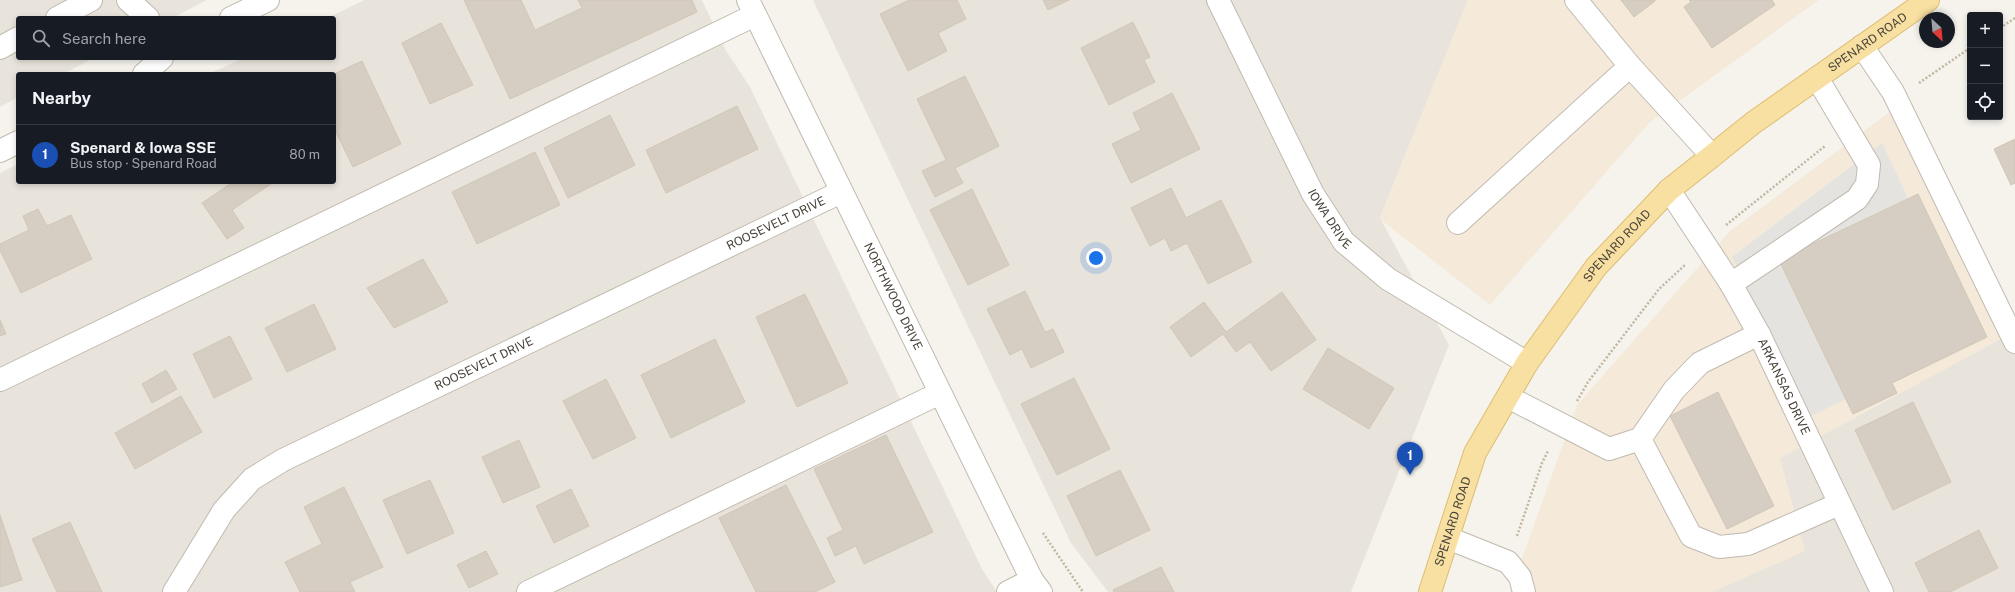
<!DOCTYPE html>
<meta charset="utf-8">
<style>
body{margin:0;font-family:"Public Sans",sans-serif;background:#20242c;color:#f1f3f6}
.controls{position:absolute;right:12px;top:12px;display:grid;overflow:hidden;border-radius:4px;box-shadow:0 2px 6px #0003}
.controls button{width:36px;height:36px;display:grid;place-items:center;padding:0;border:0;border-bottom:1px solid #363941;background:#171b24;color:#f1f3f6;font:20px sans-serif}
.compass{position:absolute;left:1919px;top:12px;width:36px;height:36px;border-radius:50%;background:#171b24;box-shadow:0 2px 6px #0003;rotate:154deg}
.you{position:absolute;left:1096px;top:258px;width:14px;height:14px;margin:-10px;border:3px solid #fff;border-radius:50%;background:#1a73e8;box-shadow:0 0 0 6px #1a73e833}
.badge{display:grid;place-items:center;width:26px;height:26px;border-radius:50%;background:#ec4a2c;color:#fff;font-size:13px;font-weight:700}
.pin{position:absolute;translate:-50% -33px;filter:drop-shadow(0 1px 2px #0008)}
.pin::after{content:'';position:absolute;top:21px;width:14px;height:12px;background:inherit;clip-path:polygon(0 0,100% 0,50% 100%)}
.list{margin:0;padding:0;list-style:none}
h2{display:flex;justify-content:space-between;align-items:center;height:52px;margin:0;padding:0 16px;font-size:17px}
h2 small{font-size:13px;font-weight:400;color:#9ea1a6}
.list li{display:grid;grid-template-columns:26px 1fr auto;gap:12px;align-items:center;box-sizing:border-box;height:60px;padding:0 16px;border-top:1px solid #363941}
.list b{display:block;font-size:15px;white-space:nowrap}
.list p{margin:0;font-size:13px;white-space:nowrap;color:#9ea1a6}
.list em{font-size:13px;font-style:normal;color:#9ea1a6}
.icon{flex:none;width:22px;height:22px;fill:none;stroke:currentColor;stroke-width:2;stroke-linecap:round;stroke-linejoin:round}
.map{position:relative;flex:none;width:2015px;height:592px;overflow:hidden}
.search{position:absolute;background:#171b24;box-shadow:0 2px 6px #0003;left:16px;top:16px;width:320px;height:44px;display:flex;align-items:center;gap:10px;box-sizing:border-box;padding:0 14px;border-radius:4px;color:#9ea1a6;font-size:15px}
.panel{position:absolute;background:#171b24;box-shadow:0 2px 6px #0003;left:16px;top:72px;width:320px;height:112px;border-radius:4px}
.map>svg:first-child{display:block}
</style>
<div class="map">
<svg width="2015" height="592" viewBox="0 0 2015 592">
<rect width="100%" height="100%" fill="#f5f3ec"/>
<path fill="#e9e4db" d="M 0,0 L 207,0 L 172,18 L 18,18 L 18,58 L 94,58 L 63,74 L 18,74 L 18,97 L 0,107 Z
M 365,0 L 702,0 L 725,49 L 750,87 L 983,571 L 997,592 L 0,592 L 0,173 L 18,164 L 18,182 L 334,182 L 334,74 L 209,74 L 243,58 L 334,58 L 334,18 L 327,18 Z
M 813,0 L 1468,0 L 1380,218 L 1449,345 L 1351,592 L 1108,592 L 1071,543 Z
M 2015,331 L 2015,592 L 1660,592 L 1780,458 Z"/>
<path fill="#f5e9da" d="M 1468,0 L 1819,0 L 1650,122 L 1490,305 L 1380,219 Z
M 1903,102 L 2015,316 L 2015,331 L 1780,458 L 1805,551 L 1712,592 L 1510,592 L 1577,405 L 1730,231 Z"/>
<path fill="#e4e3e0" d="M 1882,143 L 1908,198 L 1780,260 L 1846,399 L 1809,417 L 1732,257 Z"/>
<path fill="#d6cec2" stroke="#d1c6b6" d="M 464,0 L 521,0 L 535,30 L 582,8 L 578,0 L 692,0 L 697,12 L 510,99 Z
M 909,0 L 957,0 L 966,19 L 938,33 L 947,51 L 908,71 L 880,14 Z
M 1043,0 L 1069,0 L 1048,10 Z
M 1621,0 L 1655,0 L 1655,1 L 1634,17 Z
M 1689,0 L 1772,0 L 1775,5 L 1712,48 L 1684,7 L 1691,2 Z
M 1133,22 L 1150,57 L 1144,60 L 1155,82 L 1109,105 L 1081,48 Z
M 441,23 L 473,85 L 430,104 L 402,43 Z
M 362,61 L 401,144 L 353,167 L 334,128 L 334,74 Z
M 965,76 L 999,146 L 955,168 L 963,183 L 935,197 L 922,171 L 946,160 L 917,99 Z
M 1172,93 L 1200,149 L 1131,183 L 1112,144 L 1141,130 L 1133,113 Z
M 737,106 L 758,149 L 666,193 L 646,150 Z
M 610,115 L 635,165 L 568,198 L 544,148 Z
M 2015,139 L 2015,183 L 2011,185 L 1994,149 Z
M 535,152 L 560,205 L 477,244 L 452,192 Z
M 233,182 L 274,182 L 232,210 L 244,228 L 227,239 L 202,203 Z
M 1171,188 L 1186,218 L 1221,200 L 1252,262 L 1208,284 L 1187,243 L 1171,251 L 1165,238 L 1150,246 L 1131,208 Z
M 972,189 L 1009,265 L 968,285 L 930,210 Z
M 1918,194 L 1987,337 L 1892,383 L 1897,393 L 1853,414 L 1779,260 Z
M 38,209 L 47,226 L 71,215 L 92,259 L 21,293 L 0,250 L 0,244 L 29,230 L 23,216 Z
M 423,259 L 448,302 L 394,328 L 367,288 Z
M 1025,291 L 1045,332 L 1053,329 L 1064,352 L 1031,368 L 1022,349 L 1010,355 L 987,309 Z
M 1282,292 L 1316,340 L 1271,371 L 1250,342 L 1236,352 L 1223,334 L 1191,357 L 1170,327 L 1204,302 L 1226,332 Z
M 805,294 L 848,383 L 797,407 L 756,317 Z
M 314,304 L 336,349 L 287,372 L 265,328 Z
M 0,320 L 6,334 L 0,336 Z
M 230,336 L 252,379 L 214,398 L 193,354 Z
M 715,339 L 745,402 L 671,438 L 641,375 Z
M 1328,348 L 1394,388 L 1369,429 L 1303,389 Z
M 166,370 L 177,389 L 152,403 L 142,384 Z
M 1074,378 L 1110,449 L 1057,475 L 1021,404 Z
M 606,379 L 636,438 L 593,459 L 563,401 Z
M 1718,392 L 1774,506 L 1727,529 L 1670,416 Z
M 181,396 L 202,432 L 135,469 L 115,433 Z
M 1913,402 L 1951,482 L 1893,510 L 1855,430 Z
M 886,435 L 933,532 L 864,564 L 856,546 L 835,556 L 827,538 L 843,530 L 814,469 Z
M 519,440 L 540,487 L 503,503 L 482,457 Z
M 1120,470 L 1150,530 L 1096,556 L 1067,496 Z
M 430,480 L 454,533 L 407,554 L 383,500 Z
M 786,485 L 835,582 L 815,592 L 756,592 L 719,518 Z
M 344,487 L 383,567 L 350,582 L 355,592 L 300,592 L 285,562 L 322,544 L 304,507 Z
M 571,489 L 589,526 L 554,543 L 536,506 Z
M 0,515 L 22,580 L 0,587 Z
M 70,522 L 102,592 L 57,592 L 32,539 Z
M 1979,530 L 1998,568 L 1950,592 L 1929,592 L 1915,563 Z
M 486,551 L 498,574 L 469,588 L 457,565 Z
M 1161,567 L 1174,592 L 1114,592 L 1113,590 Z"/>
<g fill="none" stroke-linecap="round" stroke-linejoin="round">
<g stroke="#c0baaf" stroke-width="24">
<g id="minor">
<path d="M 128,0 L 148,18"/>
<path id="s1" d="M 748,0 L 1032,580 L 1041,592"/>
<path id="s2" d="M 1218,0 L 1313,194 L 1344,242 L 1388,279 L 1527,363"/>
<path d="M 1576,0 L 1630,66"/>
<path d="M 57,18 L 91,0"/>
<path d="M 231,18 L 268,0"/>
<path d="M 1862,46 L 1893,92 L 2015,342"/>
<path d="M 0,48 L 18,38"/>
<path d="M 144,74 L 162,58"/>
<path d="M 0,151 L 18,142"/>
<path id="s3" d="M 1669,190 L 1731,284 L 1759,334 L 1882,592"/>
<path d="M 1458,223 L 1630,66 L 1712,156"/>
<path d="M 1731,284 L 1857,199 L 1867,184 L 1869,165 L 1817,78"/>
<path d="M 0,380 L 755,15"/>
<path d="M 1508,397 L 1609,449 L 1640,439 L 1674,390 L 1700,363 L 1759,334"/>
<path d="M 1640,439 L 1691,536 L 1719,547 L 1748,544 L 1839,504"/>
<path d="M 1448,538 L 1508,562 L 1520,577 L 1524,592"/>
<path id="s4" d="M 174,592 L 224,510 L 252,479 L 283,460 L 841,192"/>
<path d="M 528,592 L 940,393"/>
<path d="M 1008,592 L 1032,580"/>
</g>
</g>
<g stroke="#ddbd72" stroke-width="24">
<g id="major">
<path id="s5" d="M 1430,592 L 1475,453 L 1527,363 L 1596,267 L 1669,190 L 1712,156 L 1753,123 L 1928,0"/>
</g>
</g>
<path stroke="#c1b6a1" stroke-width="2.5" stroke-dasharray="2 2" stroke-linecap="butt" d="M 2000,28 L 2015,18
M 1919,83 L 1970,48
M 1726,225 L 1825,146
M 1577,401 L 1588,382 L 1659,289 L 1685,265
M 1043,533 L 1083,592
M 1517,536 L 1542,463 L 1548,451"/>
<use href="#minor" stroke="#fff" stroke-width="22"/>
<use href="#major" stroke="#f8e0a2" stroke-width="22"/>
</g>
<g text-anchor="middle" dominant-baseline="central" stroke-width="4" stroke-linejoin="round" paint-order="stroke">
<g font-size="12" fill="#49433a" stroke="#fff">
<text stroke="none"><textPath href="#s5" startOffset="722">SPENARD ROAD</textPath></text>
<text stroke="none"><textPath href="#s2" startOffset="246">IOWA DRIVE</textPath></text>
<text stroke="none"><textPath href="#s4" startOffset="721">ROOSEVELT DRIVE</textPath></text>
<text stroke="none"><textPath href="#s5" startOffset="398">SPENARD ROAD</textPath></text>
<text stroke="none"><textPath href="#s1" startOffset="330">NORTHWOOD DRIVE</textPath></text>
<text stroke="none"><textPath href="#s4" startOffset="397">ROOSEVELT DRIVE</textPath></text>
<text stroke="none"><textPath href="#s3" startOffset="228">ARKANSAS DRIVE</textPath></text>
<text stroke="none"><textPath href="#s5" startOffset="74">SPENARD ROAD</textPath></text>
</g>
</g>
</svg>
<div class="controls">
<button>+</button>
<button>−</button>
<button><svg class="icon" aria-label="locate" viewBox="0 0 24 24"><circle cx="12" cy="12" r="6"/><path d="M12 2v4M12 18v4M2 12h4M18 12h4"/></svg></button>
</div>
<svg class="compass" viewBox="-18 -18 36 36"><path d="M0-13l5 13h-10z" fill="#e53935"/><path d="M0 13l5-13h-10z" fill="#9ea1a6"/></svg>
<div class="you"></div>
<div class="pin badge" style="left:1410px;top:475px;background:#1a4fb4">1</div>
<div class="search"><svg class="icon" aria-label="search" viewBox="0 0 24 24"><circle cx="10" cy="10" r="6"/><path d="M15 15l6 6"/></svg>Search here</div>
<section class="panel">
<h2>Nearby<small></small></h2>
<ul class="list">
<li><span class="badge" style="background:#1a4fb4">1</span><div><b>Spenard &amp; Iowa SSE</b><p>Bus stop · Spenard Road</p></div><em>80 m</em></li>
</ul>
</section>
</div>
